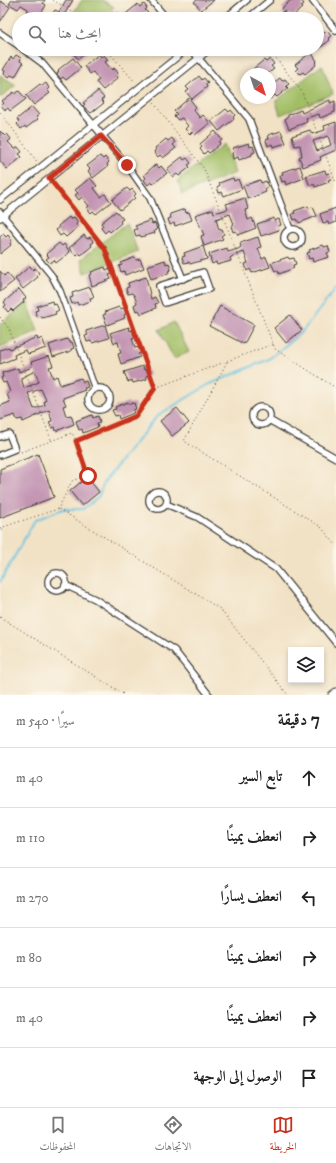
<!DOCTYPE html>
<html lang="ar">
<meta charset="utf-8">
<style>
body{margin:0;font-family:"IM FELL DW Pica",Amiri,serif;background:#f6f6f6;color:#202124;direction:rtl}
.controls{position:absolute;right:12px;bottom:12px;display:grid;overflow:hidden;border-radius:0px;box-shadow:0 2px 6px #0003}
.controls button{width:36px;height:36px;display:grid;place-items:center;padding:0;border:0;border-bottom:1px solid #e0e0e0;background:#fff;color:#202124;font:20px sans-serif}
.compass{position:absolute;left:240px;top:68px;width:36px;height:36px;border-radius:50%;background:#fff;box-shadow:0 2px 6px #0003;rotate:141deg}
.stop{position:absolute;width:12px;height:12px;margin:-9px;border:3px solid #c8321e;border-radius:50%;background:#fff}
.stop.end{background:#c8321e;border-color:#fff;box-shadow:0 1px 4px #0008}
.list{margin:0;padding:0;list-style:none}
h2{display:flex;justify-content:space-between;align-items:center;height:52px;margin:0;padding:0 16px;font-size:17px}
h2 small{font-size:13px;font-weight:400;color:#757577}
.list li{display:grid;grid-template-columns:26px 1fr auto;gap:12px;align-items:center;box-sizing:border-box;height:60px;padding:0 16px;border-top:1px solid #e0e0e0}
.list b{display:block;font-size:15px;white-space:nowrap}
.list em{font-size:13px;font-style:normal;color:#757577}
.icon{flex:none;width:22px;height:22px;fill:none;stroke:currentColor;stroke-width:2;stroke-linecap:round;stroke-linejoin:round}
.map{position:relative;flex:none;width:336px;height:695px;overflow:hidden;direction:ltr}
.search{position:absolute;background:#fff;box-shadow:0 2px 6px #0003;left:12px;right:12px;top:12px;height:44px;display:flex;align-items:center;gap:10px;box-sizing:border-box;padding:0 14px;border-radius:22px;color:#757577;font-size:15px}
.sheet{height:412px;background:#fff}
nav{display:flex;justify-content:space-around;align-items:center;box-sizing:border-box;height:56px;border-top:1px solid #e0e0e0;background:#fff;font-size:11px;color:#757577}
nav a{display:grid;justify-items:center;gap:2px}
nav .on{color:#c8321e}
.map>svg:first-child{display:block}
</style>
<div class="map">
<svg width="336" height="695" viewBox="0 0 336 695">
<rect width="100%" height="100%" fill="#fbf7ec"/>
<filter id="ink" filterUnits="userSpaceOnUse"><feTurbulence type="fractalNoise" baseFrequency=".025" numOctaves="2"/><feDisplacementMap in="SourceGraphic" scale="8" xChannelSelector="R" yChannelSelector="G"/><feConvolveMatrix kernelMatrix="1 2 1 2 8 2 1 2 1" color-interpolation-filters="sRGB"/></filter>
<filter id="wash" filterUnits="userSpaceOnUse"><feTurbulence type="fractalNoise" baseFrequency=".012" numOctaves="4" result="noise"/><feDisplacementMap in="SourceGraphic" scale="16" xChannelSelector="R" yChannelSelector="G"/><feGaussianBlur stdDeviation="0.9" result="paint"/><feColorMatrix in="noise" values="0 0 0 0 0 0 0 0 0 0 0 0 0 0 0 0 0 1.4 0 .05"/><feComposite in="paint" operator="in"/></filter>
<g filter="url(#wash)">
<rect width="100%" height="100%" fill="#f2e2c5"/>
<path fill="#a2be65" stroke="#5f6d40" d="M 82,0 L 102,0 L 114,7 L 98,19 L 69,19 Z
M 322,65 L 333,94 L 280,115 L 276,101 Z
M 0,75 L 16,85 L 0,98 Z
M 224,144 L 235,173 L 182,194 L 178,180 Z
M 127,223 L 138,252 L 85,273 L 81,259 Z
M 28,302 L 38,331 L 0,347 L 0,324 Z
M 174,322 L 189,352 L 174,359 L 159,330 Z"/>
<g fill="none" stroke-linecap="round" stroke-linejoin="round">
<path stroke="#62c3e0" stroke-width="2" d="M 0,582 L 35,520 L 63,509 L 83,509 L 99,496 L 104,482 L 157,416 L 208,385 L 269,359 L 302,332 L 336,288"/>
</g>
<g id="blocks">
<path fill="#c395b3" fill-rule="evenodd" d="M 12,0 L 45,0 L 43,3 L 46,5 L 38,19 L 34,17 L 31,19 L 27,16 L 28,9 L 21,5 L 18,9 L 9,4 Z
M 66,0 L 73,0 L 64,15 L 71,19 L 49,19 L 55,10 L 59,12 Z
M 197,0 L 214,0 L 201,10 L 194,2 Z
M 291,0 L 301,0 L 304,4 L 301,6 L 303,7 L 292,17 L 290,14 L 286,17 L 282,12 L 285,11 L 282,8 Z
M 0,1 L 10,7 L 0,22 Z
M 138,4 L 140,7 L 144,4 L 147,8 L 145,10 L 148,13 L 141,19 L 103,19 L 112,12 L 114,15 L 117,12 L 122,17 Z
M 322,29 L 324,33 L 327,31 L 331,36 L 328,38 L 330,40 L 317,50 L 317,33 Z
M 70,49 L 90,49 L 78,59 Z
M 311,52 L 317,61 L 315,63 L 316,65 L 305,74 L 303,72 L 300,74 L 296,70 L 298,68 L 295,65 Z
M 99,54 L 101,57 L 104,55 L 108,60 L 105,62 L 112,70 L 114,68 L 118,73 L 116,75 L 118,78 L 103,90 L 96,82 L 99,80 L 93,72 L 90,74 L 84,66 Z
M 16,55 L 21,58 L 20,61 L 23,63 L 15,77 L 11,75 L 9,77 L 4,74 L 5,71 L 3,70 L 11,57 L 13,59 Z
M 73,58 L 81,68 L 66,80 L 63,77 L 61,79 L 57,74 L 59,71 L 58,70 Z
M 270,59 L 274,64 L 271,66 L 274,69 L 267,74 L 250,74 L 254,70 L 253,69 L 264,60 L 266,62 Z
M 199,76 L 202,80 L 204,78 L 208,83 L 206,85 L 207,87 L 192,99 L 186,92 L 189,90 L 186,87 Z
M 280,78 L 282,81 L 285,79 L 289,84 L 286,86 L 288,88 L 277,97 L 275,95 L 270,99 L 270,86 Z
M 46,83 L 49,88 L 47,90 L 50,93 L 34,105 L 26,95 L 40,84 L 42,86 Z
M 19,91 L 26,99 L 10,111 L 8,108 L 5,110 L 1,105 L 4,103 L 2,101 L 14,92 L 15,94 Z
M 98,91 L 104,98 L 101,100 L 104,103 L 91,113 L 83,106 L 85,104 L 83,103 Z
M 189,98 L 196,107 L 193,109 L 200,118 L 203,115 L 210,123 L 195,135 L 192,132 L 190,134 L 185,129 L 188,126 L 182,118 L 178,120 L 174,116 L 177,114 L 174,111 Z
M 330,100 L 330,103 L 335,101 L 335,112 L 320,118 L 319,114 L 316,115 L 306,118 L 307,122 L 289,129 L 285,119 L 288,117 L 288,115 L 301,110 L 302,113 Z
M 32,107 L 39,115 L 36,117 L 38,119 L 26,128 L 25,126 L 21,129 L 17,124 L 19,122 L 17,119 Z
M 226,109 L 229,112 L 231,110 L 235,115 L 233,117 L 234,119 L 219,131 L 211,121 Z
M 336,122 L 336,150 L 320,157 L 321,160 L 303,167 L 299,157 L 302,156 L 300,145 L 295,146 L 292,136 L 310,130 L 312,134 L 319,132 L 325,130 L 324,126 ZM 328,136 L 331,145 L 317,151 L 313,141 Z
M 0,131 L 5,136 L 7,134 L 11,139 L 8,142 L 15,149 L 18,147 L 22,152 L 19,154 L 22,157 L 7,169 L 0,161 Z
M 215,131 L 222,140 L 219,142 L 220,144 L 209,153 L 207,151 L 204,154 L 200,149 L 202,147 L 200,144 Z
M 281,131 L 286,143 L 273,147 L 272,144 L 268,146 L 266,140 L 269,139 L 268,135 Z
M 172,138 L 175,143 L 173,145 L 176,148 L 163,158 L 160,155 L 158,157 L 154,152 L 156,149 L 155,148 L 166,139 L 168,141 Z
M 249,143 L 250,147 L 253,146 L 255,152 L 252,153 L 252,155 L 239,160 L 238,157 L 233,159 L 232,153 L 234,152 L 233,148 Z
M 100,156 L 103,159 L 105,157 L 109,162 L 107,164 L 108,166 L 93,178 L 88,171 L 90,169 L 87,166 Z
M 182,157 L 184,160 L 187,158 L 191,163 L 188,165 L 190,167 L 179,176 L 177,174 L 173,177 L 167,169 Z
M 156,164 L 159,168 L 161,166 L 167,173 L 153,184 L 151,182 L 148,185 L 144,180 L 146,178 L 144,175 Z
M 300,166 L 304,178 L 286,185 L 285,181 L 282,182 L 280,176 L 283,174 L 282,172 Z
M 325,170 L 326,174 L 329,173 L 331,179 L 328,180 L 329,182 L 315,187 L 314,184 L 310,186 L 306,176 Z
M 90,178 L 97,186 L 94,188 L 101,197 L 105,194 L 111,202 L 96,214 L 93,211 L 91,213 L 87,208 L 89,206 L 82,197 L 79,200 L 75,195 L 78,193 L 75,190 Z
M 233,178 L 234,181 L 238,179 L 242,189 L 224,196 L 222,192 L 219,193 L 217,187 L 220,185 L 219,183 Z
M 260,180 L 261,183 L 266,181 L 268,187 L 265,188 L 266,192 L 248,199 L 243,186 Z
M 127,188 L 130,191 L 132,189 L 136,194 L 134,196 L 135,198 L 120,210 L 112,200 Z
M 245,198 L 248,209 L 245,210 L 248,220 L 252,218 L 256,228 L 238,235 L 236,231 L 233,232 L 231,226 L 234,224 L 230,214 L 219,218 L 216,219 L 219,230 L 222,229 L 224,234 L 221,236 L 223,239 L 204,246 L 201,236 L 204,235 L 195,215 L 213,209 L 214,213 L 225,210 L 228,208 L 226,204 Z
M 308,206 L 309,208 L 313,207 L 317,216 L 299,223 L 297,219 L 294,220 L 292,214 L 295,213 L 294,211 Z
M 336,208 L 336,222 L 329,225 L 328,222 L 323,223 L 320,214 Z
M 185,209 L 186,213 L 189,212 L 192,220 L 175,226 L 174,223 L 170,225 L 168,219 L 171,218 L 170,214 Z
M 116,211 L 123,219 L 120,221 L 121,223 L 110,232 L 108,230 L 105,233 L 101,228 L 103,226 L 101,223 Z
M 69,217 L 71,220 L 74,217 L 78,222 L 76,224 L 78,227 L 66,237 L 63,234 L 60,236 L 56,230 L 59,228 L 58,226 Z
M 274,218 L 274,221 L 279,219 L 281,225 L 278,226 L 279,230 L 261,236 L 257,224 Z
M 151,220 L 152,224 L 155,223 L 157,230 L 154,231 L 155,233 L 141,237 L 140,235 L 136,236 L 134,230 L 137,229 L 135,226 Z
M 3,234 L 6,237 L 8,235 L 12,241 L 10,243 L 11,245 L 0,254 L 0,237 Z
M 84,235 L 87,239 L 90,237 L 94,242 L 91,244 L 92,246 L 81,255 L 79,253 L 76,256 L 69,248 Z
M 258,237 L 261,247 L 258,248 L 262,259 L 266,257 L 270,267 L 252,273 L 250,269 L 247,271 L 245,264 L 248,263 L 244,252 L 233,256 L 230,258 L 231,261 L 217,265 L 216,262 L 212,264 L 209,254 L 227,248 L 228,252 L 238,249 L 241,247 L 240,243 Z
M 59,243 L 62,246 L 64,244 L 70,252 L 56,263 L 54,260 L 50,263 L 46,259 L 49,257 L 46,254 Z
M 323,245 L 324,247 L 328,246 L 330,252 L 327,253 L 329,257 L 313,262 L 312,258 L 309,259 L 307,253 L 310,252 L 309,250 Z
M 203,246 L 207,259 L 190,264 L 189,262 L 184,263 L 182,257 L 185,256 L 184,253 Z
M 135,257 L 136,260 L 140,259 L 144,268 L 125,275 L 124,271 L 121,272 L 119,266 L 122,265 L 121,263 Z
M 288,257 L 289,259 L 294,258 L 296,264 L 293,265 L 294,268 L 279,274 L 278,270 L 275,271 L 271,263 Z
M 165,260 L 166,264 L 169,263 L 171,270 L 168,271 L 169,273 L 151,279 L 147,266 Z
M 30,266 L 33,270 L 35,268 L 39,273 L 37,275 L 38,277 L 23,289 L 15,279 Z
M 105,267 L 106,270 L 110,268 L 112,274 L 109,275 L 111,279 L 92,286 L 89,275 L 92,274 L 91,272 Z
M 0,271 L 4,276 L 7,273 L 14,281 L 0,292 Z
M 146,277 L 151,299 L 155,297 L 158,303 L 155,304 L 156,308 L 141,314 L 139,310 L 136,311 L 134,305 L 137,303 L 134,295 L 132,293 L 128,294 L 126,288 L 129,287 L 128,283 Z
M 90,287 L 94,297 L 90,298 L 91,301 L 78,305 L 77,302 L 72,304 L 70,298 L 73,297 L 72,293 Z
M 19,289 L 26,298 L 23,300 L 24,302 L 13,311 L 11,309 L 8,312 L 4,307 L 6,305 L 4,302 Z
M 52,301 L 53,305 L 56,304 L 59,310 L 55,312 L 56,314 L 42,318 L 41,316 L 37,317 L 35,311 L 38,310 L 37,306 Z
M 220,306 L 254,325 L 244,344 L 209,326 Z
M 119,307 L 120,309 L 124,308 L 126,314 L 124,315 L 125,318 L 107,325 L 103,315 L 106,314 L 105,312 Z
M 290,315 L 302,330 L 286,343 L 274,328 Z
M 105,325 L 109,338 L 92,343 L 91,341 L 87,342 L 85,336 L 88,335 L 86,331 Z
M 129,327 L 130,331 L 133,330 L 135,337 L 132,338 L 135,348 L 139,347 L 141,353 L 138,354 L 140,357 L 121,364 L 118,354 L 121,353 L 118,342 L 114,343 L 110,333 Z
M 37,337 L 38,340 L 42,338 L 46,348 L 28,354 L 26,350 L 23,351 L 14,355 L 15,358 L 0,364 L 0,350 L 9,347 L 10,349 Z
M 67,339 L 69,342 L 72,342 L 74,348 L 71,349 L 71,351 L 53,357 L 49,345 Z
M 49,356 L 53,366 L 49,367 L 53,378 L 57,376 L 60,385 L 81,378 L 83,382 L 86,381 L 88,387 L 84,388 L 85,390 L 63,398 L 66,405 L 63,406 L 66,416 L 71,415 L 74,424 L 56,431 L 55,427 L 52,428 L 49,422 L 52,421 L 49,410 L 23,422 L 22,419 L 17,420 L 15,415 L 0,420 L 0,406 L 10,402 L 7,394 L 10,392 L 6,382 L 3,383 L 1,378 L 3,377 L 2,373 L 18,368 L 19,372 L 30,368 L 32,366 L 31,362 ZM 35,371 L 39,382 L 24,388 L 21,378 ZM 41,389 L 46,400 L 44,401 L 45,405 L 34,409 L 28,393 Z
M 143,366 L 144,370 L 147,369 L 149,375 L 146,376 L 147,379 L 133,383 L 132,380 L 128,382 L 124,372 Z
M 128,402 L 129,404 L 134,403 L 136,409 L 133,410 L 134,413 L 119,419 L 118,415 L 115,416 L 112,410 L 116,409 L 115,407 Z
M 177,408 L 189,423 L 172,436 L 160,421 Z
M 92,415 L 93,418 L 98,416 L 100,422 L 97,423 L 98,427 L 83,433 L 82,429 L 79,430 L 76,421 Z
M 38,454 L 54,497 L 0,518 L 0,469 Z
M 87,477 L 99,492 L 82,506 L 70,491 Z"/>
</g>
</g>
<g filter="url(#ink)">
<use href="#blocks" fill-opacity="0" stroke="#3c3a35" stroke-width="1"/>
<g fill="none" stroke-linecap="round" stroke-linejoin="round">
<g stroke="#3c3a35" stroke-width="8">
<path id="minor" d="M 151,0 L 167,19
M 312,0 L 336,31
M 224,19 L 247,0
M 247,19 L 270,0
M 0,33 L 19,46
M 23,49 L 42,63 L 127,165 L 150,198 L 183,279
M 191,49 L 249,119 L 290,229
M 0,200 L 187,49
M 0,212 L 52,276 L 60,291 L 95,389
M 0,218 L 210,49
M284 238a9 9 0 1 1 18 0a9 9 0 1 1-18 0Z
M 203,272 L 209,289 L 165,303 L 159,286 Z
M88 399a11 11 0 1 1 22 0a11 11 0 1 1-22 0Z
M252 416a9 9 0 1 1 18 0a9 9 0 1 1-18 0Z
M 269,420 L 336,458
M 0,437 L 9,434 L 15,449 L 0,455
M149 500a9 9 0 1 1 18 0a9 9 0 1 1-18 0Z
M 166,504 L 197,517 L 276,569 L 336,643
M48 582a9 9 0 1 1 18 0a9 9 0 1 1-18 0Z
M 65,585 L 95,599 L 174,650 L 209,695"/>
</g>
<g stroke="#3c3a35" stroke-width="9">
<path id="tertiary" d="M 332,695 L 336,692"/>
</g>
<path stroke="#3c3a35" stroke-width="1" stroke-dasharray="1 3" stroke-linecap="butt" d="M 53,0 L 76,14 L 80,19
M 106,49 L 135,82
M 269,49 L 302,92 L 336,183
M 154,103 L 204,169 L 275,349 L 336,388
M 0,112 L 38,163
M 53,184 L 105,249 L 155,388
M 0,317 L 9,329 L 52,442
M 227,362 L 184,441 L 321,527 L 336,545
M 21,452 L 72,433 L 76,440
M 59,509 L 220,609 L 288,695
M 0,528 L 58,509 L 72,481 L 88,475 L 77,441 L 136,416 L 155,388 L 273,344
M 0,533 L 4,527
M 0,617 L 125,695"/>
<use href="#minor" stroke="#fff" stroke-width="5.5"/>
<use href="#tertiary" stroke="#fff" stroke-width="7"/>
</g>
</g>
<g fill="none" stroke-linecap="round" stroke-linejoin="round" filter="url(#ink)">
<path stroke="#c8321e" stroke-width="5" d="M 88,476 L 76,441 L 136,416 L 155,388 L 105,249 L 49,178 L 101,136 L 127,165"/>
</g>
</svg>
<div class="controls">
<button><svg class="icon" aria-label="layers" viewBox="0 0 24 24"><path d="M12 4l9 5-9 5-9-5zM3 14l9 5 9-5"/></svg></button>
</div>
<svg class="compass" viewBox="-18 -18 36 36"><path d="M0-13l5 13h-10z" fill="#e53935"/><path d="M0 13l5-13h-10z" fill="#757577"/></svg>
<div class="stop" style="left:88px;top:476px"></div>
<div class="stop end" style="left:127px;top:165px"></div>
<div class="search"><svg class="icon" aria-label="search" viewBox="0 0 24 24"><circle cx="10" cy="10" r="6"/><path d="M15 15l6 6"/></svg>ابحث هنا</div>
</div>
<section class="sheet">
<h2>7 دقيقة<small>سيرًا · 540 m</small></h2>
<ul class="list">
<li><svg class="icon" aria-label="ahead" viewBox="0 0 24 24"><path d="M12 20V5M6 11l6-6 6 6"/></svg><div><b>تابع السير</b></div><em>40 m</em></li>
<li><svg class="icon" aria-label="right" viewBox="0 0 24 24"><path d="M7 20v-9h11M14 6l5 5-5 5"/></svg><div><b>انعطف يمينًا</b></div><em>110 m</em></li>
<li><svg class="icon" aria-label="left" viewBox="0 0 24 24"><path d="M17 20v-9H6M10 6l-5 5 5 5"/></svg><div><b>انعطف يسارًا</b></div><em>270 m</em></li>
<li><svg class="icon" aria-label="right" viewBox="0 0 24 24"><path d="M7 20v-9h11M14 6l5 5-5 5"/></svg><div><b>انعطف يمينًا</b></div><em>80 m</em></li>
<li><svg class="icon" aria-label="right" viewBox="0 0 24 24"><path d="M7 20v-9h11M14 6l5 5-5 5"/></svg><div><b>انعطف يمينًا</b></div><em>40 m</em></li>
<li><svg class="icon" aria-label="arrive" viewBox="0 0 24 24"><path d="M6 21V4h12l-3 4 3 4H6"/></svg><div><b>الوصول إلى الوجهة</b></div></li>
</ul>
</section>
<nav>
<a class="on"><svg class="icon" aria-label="map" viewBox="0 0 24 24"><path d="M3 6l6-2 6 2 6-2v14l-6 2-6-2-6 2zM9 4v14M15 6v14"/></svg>الخريطة</a>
<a><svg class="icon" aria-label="directions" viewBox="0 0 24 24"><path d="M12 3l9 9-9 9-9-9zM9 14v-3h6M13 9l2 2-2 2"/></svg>الاتجاهات</a>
<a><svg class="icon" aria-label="saved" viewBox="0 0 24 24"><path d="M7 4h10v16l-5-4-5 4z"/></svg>المحفوظات</a>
</nav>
